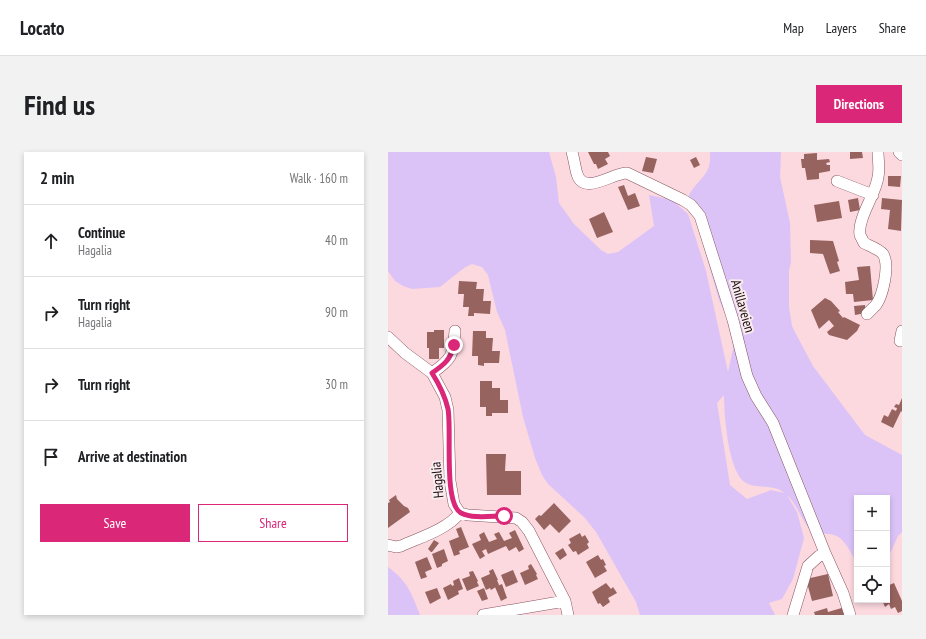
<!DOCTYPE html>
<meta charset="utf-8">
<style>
body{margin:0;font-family:"PT Sans Narrow",sans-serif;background:#f2f2f2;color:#202124}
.controls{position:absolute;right:12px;bottom:12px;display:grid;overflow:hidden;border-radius:0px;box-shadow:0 2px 6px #0003}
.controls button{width:36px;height:36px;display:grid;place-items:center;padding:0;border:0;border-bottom:1px solid #e0e0e0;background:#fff;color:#202124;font:20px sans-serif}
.stop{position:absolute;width:12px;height:12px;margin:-9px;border:3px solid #db2777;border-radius:50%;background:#fff}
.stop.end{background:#db2777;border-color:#fff;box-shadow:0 1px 4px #0008}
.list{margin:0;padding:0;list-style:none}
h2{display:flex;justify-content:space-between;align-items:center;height:52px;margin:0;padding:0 16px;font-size:17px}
h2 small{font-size:13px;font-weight:400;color:#757577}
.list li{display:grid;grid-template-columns:26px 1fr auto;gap:12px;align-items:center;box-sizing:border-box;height:72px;padding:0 16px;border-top:1px solid #e0e0e0}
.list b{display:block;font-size:15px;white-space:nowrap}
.list p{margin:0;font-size:13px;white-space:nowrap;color:#757577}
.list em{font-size:13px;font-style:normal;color:#757577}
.actions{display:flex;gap:8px;padding:12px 16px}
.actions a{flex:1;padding:9px 0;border:1px solid #db2777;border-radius:0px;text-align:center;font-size:14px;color:#db2777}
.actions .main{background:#db2777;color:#fff}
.icon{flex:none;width:22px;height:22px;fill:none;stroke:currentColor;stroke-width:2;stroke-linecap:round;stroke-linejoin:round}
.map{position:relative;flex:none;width:514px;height:463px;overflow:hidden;border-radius:0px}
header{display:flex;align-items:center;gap:24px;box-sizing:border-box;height:56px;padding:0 20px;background:#fff;border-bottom:1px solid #e0e0e0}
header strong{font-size:19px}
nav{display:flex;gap:22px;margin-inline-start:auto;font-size:14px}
.intro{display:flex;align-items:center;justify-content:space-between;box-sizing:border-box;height:96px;padding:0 24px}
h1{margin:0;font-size:28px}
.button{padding:10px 18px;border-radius:0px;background:#db2777;color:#fff;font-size:14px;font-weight:700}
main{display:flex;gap:24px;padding:0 24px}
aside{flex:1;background:#fff;border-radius:0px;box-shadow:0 2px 6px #0003}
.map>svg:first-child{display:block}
</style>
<header>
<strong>Locato</strong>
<nav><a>Map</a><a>Layers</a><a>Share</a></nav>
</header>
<div class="intro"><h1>Find us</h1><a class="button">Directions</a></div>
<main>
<aside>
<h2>2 min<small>Walk · 160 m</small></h2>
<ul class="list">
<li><svg class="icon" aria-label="ahead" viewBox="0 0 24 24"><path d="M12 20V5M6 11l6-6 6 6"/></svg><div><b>Continue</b><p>Hagalia</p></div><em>40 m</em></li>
<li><svg class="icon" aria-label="right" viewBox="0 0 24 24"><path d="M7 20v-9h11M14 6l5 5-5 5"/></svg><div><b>Turn right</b><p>Hagalia</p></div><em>90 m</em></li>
<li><svg class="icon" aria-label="right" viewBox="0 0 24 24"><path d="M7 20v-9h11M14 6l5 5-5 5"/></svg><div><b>Turn right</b></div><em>30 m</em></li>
<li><svg class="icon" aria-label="arrive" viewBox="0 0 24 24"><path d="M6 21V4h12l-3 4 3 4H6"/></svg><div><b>Arrive at destination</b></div></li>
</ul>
<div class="actions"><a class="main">Save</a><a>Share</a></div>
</aside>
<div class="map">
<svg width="514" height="463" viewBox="0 0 514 463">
<rect width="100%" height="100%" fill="#fcd8df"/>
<path fill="#dbc3f8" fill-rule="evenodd" d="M 0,0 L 161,0 L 168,25 L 171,51 L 186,72 L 213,98 L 220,102 L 230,100 L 266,74 L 261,43 L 284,48 L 300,62 L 318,119 L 340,220 L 345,197 L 345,178 L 331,148 L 301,43 C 311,25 324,24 322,0 L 393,0 L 392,25 L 402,71 L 403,110 L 401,119 L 401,155 L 404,174 L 408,182 L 425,214 L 477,283 L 514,303 L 514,380 L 510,384 L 499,408 L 499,346 L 469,346 L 469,411 C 456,390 454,378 427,383 C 414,372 411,354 399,343 L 409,360 L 416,386 L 405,427 L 394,447 L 381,451 L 387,463 L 252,463 L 248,450 L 208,380 L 196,365 L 160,332 L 154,323 L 147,306 L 135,265 L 117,178 L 109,160 L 100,123 L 94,115 L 84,112 L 76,116 L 52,135 L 24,137 L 15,134 L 7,129 L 0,119 ZM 336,243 C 336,262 340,321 358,331 C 369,337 387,332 396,341 L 383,338 L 359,347 L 342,333 L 329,251 Z
M 0,415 C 20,430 23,440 32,463 L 0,463 Z"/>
<path fill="#96635e" d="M 200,0 L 220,0 L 222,4 L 217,7 L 220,12 L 210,17 L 208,12 L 206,12 Z
M 462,0 L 474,0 L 475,6 L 462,7 Z
M 429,1 L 429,8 L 441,7 L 442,10 L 438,11 L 439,13 L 442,13 L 442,19 L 431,21 L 431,27 L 419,28 L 417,16 L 414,16 L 413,7 L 416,7 L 416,2 Z
M 258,5 L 269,7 L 265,21 L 254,19 Z
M 308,5 L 312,13 L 306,16 L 302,8 Z
M 500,24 L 513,24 L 512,35 L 500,34 Z
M 236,33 L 240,44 L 247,41 L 252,54 L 240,58 L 230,35 Z
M 470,46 L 472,58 L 462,60 L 460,48 Z
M 494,46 L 514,48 L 513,79 L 500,77 L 502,58 L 493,57 Z
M 451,49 L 454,66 L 429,70 L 426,53 Z
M 216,60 L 225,80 L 209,86 L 201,67 Z
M 422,88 L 445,89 L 451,109 L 449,110 L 452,119 L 442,122 L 435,102 L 422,101 Z
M 482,114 L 485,148 L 466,150 L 465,142 L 458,142 L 457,130 L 471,128 L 469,115 Z
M 71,129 L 89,130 L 88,137 L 96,137 L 95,149 L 103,149 L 102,162 L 86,161 L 86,164 L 80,164 L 81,155 L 75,155 L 76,142 L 70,142 Z
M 437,146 L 443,149 L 452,159 L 450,160 L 455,166 L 456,165 L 472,173 L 469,179 L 459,188 L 441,183 L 439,180 L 446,174 L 441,168 L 431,177 L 423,158 Z
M 477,153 L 478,161 L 467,163 L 466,154 Z
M 46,178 L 56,178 L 56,196 L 51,196 L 51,207 L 41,207 L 41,196 L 39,196 L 39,180 L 46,180 Z
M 85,179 L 98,179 L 98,186 L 105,186 L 104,199 L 112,199 L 111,211 L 96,211 L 96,214 L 90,213 L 90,204 L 84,204 Z
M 92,229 L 104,229 L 104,236 L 112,236 L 112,248 L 120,248 L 120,261 L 104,261 L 104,264 L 98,264 L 98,255 L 92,255 Z
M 514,246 L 514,260 L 513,259 L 505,276 L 493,270 L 496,263 L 500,265 L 504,257 L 508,259 L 509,256 L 506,255 L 508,252 L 511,253 Z
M 98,302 L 118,302 L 117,319 L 133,319 L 133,343 L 99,343 Z
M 8,343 L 9,347 L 16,354 L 20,356 L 22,360 L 0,376 L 0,351 L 2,350 L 1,348 Z
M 166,351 L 183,369 L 171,381 L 162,372 L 156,378 L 147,367 L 151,363 L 153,364 Z
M 73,375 L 81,395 L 71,399 L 72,402 L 66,404 L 61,389 L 71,385 L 68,377 Z
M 127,378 L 136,397 L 131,400 L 128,395 L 121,399 L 118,394 L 100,402 L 98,397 L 94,399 L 97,404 L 92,407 L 84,392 L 93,388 L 91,383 L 96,380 L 101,390 L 109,387 L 106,382 L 111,380 L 116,389 L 124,386 L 121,381 Z
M 192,381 L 194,385 L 197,383 L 201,390 L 199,392 L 201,396 L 190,403 L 188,399 L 185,400 L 180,393 L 183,391 L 181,387 Z
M 46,388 L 51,391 L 44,400 L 43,400 L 40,397 Z
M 175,396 L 179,403 L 172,408 L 167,401 Z
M 56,397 L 60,409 L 54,412 L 54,414 L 49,416 L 44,402 Z
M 210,403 L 213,408 L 215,407 L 218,413 L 216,414 L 219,419 L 207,426 L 198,410 Z
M 39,405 L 44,417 L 37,420 L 39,425 L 33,427 L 27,410 Z
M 143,412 L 149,422 L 148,423 L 150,427 L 137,433 L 132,421 L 141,417 L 140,414 Z
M 105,417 L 110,428 L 109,428 L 111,433 L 103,438 L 102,436 L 98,438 L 93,426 L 102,422 L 101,419 Z
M 125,418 L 130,430 L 118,435 L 113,423 Z
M 85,419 L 90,429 L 89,430 L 91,434 L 79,439 L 74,427 L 82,424 L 81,420 Z
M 440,422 L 445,444 L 424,449 L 418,427 Z
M 71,426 L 75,437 L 70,439 L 71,442 L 60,448 L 55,436 L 63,432 L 64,434 L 66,433 L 65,429 Z
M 218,431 L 223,437 L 225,435 L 229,441 L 220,446 L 222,450 L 215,455 L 212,451 L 210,452 L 204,440 Z
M 506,431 L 514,449 L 514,459 L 510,461 L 507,455 L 503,457 L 501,452 L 497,455 L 494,448 L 499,448 L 499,434 Z
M 114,432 L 119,446 L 113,449 L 107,435 Z
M 49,436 L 53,446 L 42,452 L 37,440 Z
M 96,436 L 100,447 L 94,449 L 89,439 Z
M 457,455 L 459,463 L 427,463 L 426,460 L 439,456 L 440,460 Z"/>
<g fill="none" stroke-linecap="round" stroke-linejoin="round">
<g stroke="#875560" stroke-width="12">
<path id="minor" d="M 184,0 C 186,7 187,15 189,22 C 196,44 224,21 239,21 L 295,48 L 303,53 L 312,64 L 345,168 L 359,224 L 368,244 L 385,271 L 437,401
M 511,0 L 514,3
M 449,29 L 485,43
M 479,162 C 482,159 485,156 488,153 C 495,143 502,113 495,102 C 491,97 482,94 476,91 C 475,89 473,85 472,83 C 469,67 488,42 490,25 C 492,17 490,8 490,0
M 0,185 L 17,201 L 44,221 L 57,245 L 60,258 L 62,329 L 66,352 L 72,361 L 80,363 L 128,366 L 134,370 L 141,379 L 177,449 L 180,463
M 512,189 L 514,179
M 44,221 C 64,207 65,204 67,179
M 0,393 L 8,395 L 13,394 C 33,385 58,378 72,361
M 95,463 L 177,449
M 405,463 L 420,414 L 431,404 L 437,401 L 455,441 L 462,463"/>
</g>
<use href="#minor" stroke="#fff" stroke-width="11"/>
</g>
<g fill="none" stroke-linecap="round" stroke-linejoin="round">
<path stroke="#db2777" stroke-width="5" d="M 66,193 C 62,208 57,212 44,221 C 51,232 57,244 60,257 C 64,278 55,351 73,361 C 85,367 103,364 116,364"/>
</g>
<g text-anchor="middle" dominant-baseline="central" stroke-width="4" stroke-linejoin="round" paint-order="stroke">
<g font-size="14" fill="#1b080d" stroke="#f8ecee">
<text transform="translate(355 154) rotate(74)">Anillaveien</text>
<text transform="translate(49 328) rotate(-95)">Hagalia</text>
</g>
</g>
</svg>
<div class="controls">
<button>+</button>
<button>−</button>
<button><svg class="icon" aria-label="locate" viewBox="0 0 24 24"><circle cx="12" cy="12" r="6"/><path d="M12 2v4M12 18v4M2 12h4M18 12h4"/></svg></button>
</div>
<div class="stop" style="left:116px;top:364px"></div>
<div class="stop end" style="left:66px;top:193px"></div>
</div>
</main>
